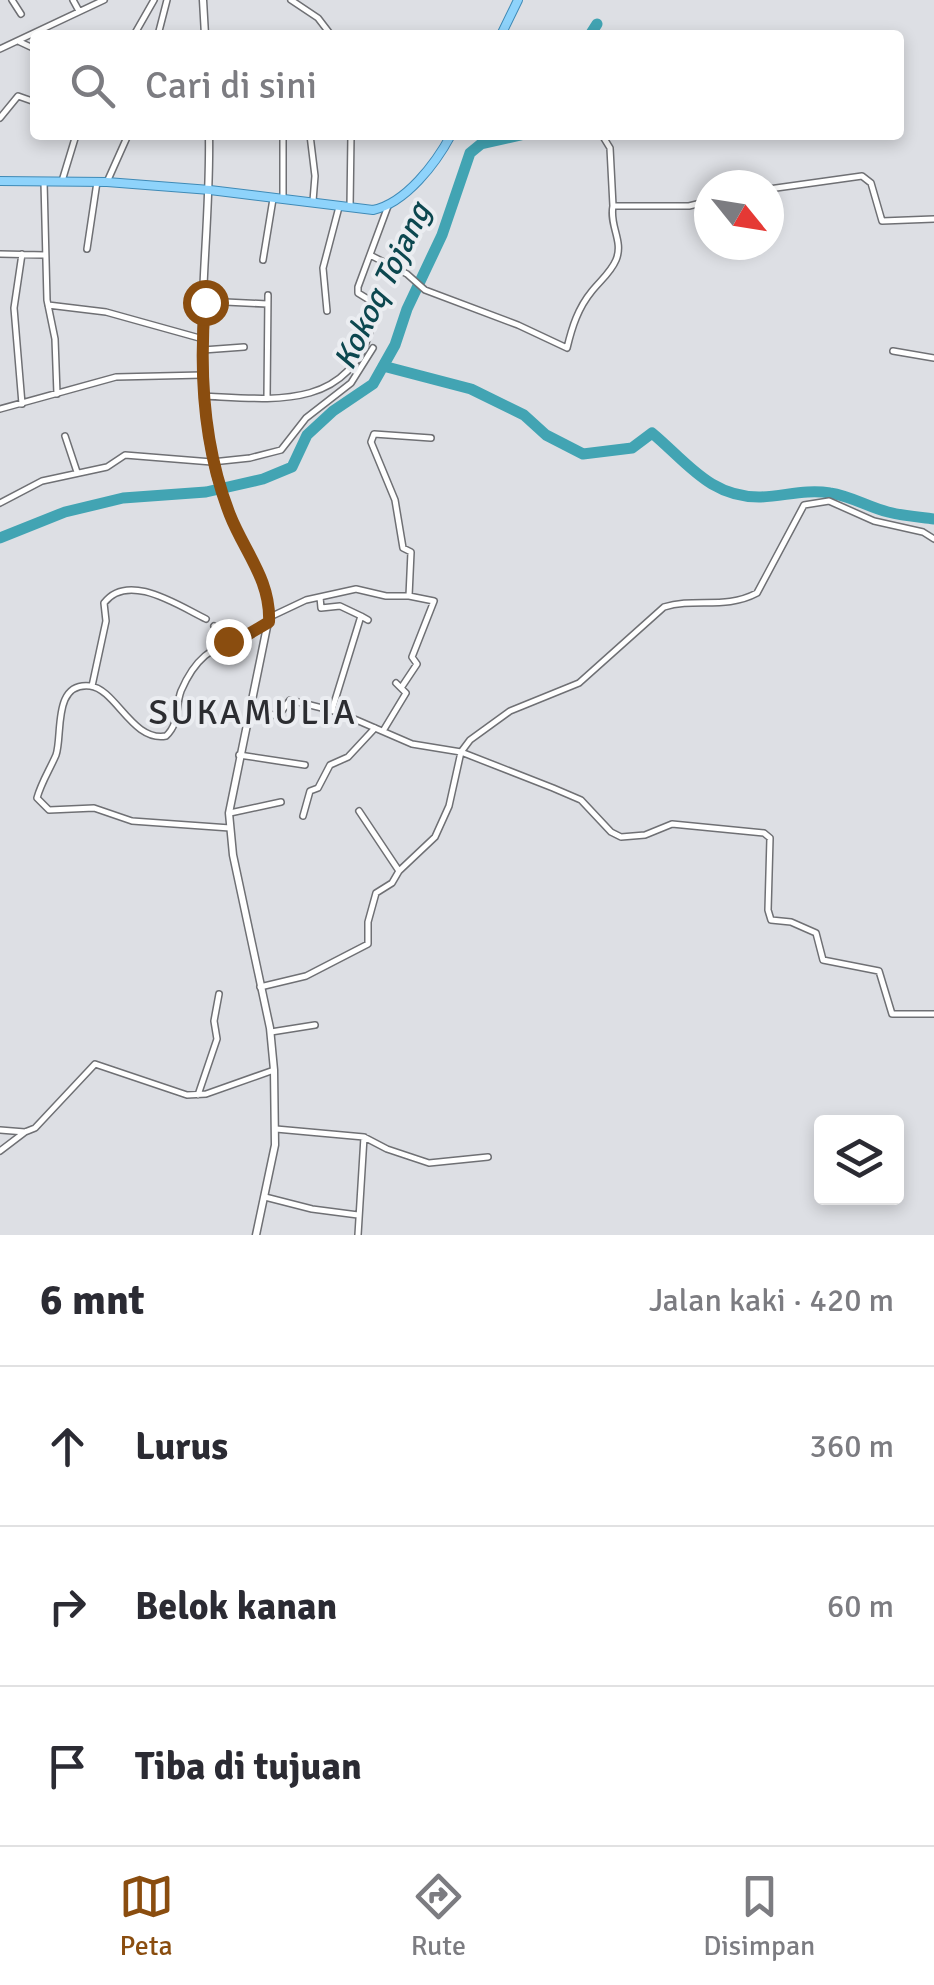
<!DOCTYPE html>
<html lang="id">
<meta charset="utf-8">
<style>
body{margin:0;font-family:Signika,sans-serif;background:#f7f7f7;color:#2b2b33}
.controls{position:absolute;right:30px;bottom:30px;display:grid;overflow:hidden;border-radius:10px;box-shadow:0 5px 15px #0003}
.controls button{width:90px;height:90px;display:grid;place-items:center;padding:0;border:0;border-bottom:2px solid #e1e1e2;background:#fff;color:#2b2b33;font:50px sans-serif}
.compass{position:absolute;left:694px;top:170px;width:90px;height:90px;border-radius:50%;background:#fff;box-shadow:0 5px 15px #0003;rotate:120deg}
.stop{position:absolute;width:30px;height:30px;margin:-22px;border:8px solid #8a4d0f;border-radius:50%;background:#fff}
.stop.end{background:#8a4d0f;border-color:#fff;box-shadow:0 2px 10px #0008}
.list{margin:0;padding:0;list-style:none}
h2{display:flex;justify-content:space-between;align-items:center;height:130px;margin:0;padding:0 40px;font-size:42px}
h2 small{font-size:32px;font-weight:400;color:#7c7c81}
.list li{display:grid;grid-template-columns:65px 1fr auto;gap:30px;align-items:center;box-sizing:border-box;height:160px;padding:0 40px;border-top:2px solid #e1e1e2}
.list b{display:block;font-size:38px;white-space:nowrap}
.list em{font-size:32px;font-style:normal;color:#7c7c81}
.icon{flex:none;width:55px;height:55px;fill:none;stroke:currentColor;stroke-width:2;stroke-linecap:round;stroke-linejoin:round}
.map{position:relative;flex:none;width:934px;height:1235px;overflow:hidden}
.search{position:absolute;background:#fff;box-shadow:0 5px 15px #0003;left:30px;right:30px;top:30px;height:110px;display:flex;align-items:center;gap:25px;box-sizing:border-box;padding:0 35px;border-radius:10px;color:#7c7c81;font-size:38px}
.sheet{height:610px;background:#fff}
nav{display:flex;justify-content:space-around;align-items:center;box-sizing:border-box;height:140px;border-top:2px solid #e1e1e2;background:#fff;font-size:28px;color:#7c7c81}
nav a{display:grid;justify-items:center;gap:5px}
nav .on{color:#8a4d0f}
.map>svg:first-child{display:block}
</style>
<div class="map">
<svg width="934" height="1235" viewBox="0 0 934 1235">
<rect width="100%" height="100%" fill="#dddfe4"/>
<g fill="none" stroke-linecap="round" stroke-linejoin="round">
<path stroke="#42a4b3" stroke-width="11" d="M 590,35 L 597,24
M 383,366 L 471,389 L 524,415 L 546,435 L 583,454 L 632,448 L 652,433 C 687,462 710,498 761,497 C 785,496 806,489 830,493 C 851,496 868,507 888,512 C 903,516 919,517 934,519
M 0,538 L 65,512 L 123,498 L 206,492 L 263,479 L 292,467 L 307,435 L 333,411 L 373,384 L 395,345 L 407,309 L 442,235 L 470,153 L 481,144 L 521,135"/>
<g stroke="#6f7074" stroke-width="8">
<path id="minor" d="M 12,0 L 21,14
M 73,0 L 79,11
M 291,0 L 318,18 L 331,35
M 134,35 L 154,0
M 158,35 L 167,0
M 20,42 L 35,49
M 0,49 L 104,0
M 0,118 L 18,96 L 35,102
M 310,135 L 315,176 L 313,201
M 602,135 L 610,148 L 613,206 L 689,206 L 709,201
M 62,181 L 76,135
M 44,182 L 47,300 L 55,339 L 57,394
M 107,182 L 128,135
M 769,189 L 862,176 L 871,183 L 882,221 L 934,219
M 283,197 L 283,135
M 350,207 L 351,135
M 87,249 L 97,182
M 0,254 L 45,255
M 22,254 L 14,308 L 22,404
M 370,255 L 407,274 L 425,290 L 518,325 L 567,348 C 572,327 578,308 592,291 C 601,280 611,272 616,260 C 624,241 609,226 613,206
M 263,260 L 273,199
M 205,301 L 267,304
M 48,305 L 106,312 L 203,339
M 327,311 L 323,268 L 339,207
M 203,350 L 244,347
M 893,351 L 934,358
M 203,396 C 270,399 345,411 370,332 C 373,322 368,312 371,301 L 358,293 L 358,287 L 388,206
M 267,398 L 268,295
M 0,409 L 116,377 L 203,375
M 65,436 L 77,472
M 0,503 L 42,481 L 107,467 L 125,455 L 212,462 L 250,458 L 281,450 L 306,418 L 351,383 L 373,348
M 320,597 L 321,608 L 340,606 L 361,616
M 270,617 L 306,600 L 356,589 L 386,596 L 409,596
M 214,626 L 228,641
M 396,683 L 401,688 L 417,664 L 412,657 L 434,601 L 409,596 L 411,552 L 403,548 L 395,500 L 371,442 L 374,434 L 431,438
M 92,686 L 106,621 L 104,603 C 128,571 179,606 206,619
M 250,710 L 278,716 L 290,700 L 338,712 L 412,744 L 461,752 L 553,788 L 581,800 L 611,832 L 621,837 L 645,835 L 672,824 L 764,833 L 770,838 L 768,910 L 771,920 L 791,922 L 816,933 L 823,960 L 879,971 L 892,1014 L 934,1014
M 332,710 L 361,616 L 368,620
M 383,731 L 406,693 L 401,688
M 239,755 L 305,765
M 359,811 L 399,871
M 230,813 L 281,802
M 303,816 L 310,791 L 318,788 L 330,765 L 348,757 L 375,728
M 230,828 L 132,821 L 94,808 L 49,810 L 37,798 C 41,783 50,769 56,755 C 63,735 52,682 90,686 C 116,689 132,742 166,736 C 180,723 175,707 181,691 C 203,640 227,649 267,623
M 260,987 L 306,976 L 368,944 L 368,922 L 376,893 L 392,883 L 399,871 L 435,837 L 449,806 L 461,752 L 470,740 L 510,711 L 579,683 L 664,607 C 695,597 725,610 757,593 L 804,505 L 829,501 L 874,521 L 923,532 L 934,539
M 271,1032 L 315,1025
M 198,1095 L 217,1039 L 214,1021 L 219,994
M 276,1129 L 364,1137 L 387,1149 L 429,1163 L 488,1157
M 0,1130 L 25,1132 L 35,1128 L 95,1064 L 187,1095 L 206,1094 L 274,1070
M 0,1151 L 25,1132
M 265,1197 L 312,1209 L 358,1215
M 358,1235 L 364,1137"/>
</g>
<g stroke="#6f7074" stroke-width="9">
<path id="tertiary" d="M 203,0 L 205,35
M 209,135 C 211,238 191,345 210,448 C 215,477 225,508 239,535 C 252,560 266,582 270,612 L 229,813 L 233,855 L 270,1028 L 274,1070 L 275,1145 L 256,1235"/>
</g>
<g stroke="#3f8ab6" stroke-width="10">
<path id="primary" d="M 501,35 L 518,0
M 0,181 L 107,182 L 210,190 L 373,210 C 406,203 436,163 451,135"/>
</g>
<use href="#minor" stroke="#fff" stroke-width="5"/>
<use href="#tertiary" stroke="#fff" stroke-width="6"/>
<use href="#primary" stroke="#8ed3fb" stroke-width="8"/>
</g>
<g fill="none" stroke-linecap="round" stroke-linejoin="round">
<path stroke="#8a4d0f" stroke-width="12" d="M 205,302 C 199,374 203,446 230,515 C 244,551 271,580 269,622 L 242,638 L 228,641"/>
</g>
<g text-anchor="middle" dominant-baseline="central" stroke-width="8" stroke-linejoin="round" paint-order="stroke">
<g font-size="32" font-style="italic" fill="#0c474f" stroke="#ebedf1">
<text transform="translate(382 286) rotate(-64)">Kokoq Tojang</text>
</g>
<g font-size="35" letter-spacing="2.5" fill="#2c2d31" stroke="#ebedf1">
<text x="253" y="712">SUKAMULIA</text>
</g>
</g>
</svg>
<div class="controls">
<button><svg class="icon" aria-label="layers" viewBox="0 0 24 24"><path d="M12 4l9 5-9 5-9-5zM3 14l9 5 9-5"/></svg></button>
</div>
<svg class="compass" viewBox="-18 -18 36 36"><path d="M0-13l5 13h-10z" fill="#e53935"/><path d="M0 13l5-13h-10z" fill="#7c7c81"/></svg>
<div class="stop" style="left:205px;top:302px"></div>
<div class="stop end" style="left:228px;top:641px"></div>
<div class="search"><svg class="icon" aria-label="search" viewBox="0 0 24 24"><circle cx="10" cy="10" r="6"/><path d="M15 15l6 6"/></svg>Cari di sini</div>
</div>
<section class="sheet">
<h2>6 mnt<small>Jalan kaki · 420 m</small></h2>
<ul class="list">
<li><svg class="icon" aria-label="ahead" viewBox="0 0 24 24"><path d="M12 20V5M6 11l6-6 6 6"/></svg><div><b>Lurus</b></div><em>360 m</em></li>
<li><svg class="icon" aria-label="right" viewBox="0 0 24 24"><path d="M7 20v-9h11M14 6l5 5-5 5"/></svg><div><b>Belok kanan</b></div><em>60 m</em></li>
<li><svg class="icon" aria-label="arrive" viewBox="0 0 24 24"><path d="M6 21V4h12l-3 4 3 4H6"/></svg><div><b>Tiba di tujuan</b></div></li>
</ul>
</section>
<nav>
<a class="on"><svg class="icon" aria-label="map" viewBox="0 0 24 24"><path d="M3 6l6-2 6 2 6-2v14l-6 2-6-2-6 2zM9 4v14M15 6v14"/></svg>Peta</a>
<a><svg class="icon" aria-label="directions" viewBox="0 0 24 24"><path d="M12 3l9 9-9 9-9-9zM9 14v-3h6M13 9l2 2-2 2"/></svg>Rute</a>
<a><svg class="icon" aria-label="saved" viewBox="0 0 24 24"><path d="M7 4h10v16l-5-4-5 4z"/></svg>Disimpan</a>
</nav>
